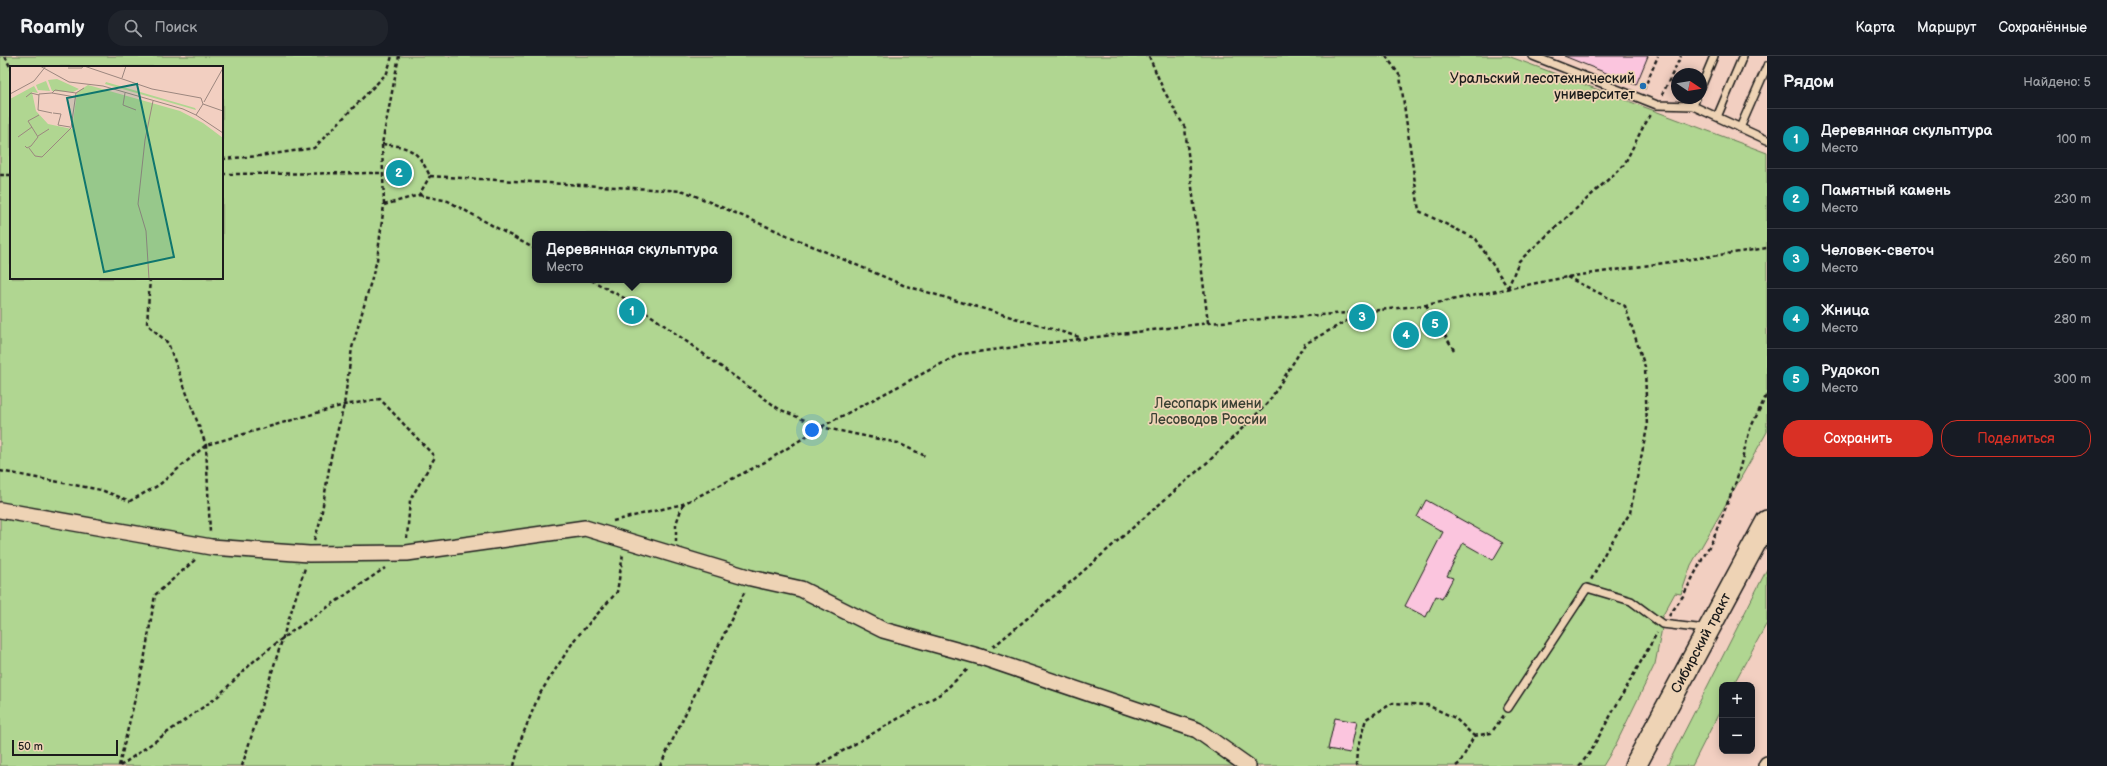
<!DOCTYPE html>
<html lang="ru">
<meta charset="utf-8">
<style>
body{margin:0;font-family:"Balsamiq Sans",sans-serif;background:#20242c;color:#f1f3f6}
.controls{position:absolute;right:12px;bottom:12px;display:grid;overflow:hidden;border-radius:8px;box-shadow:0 2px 10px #0003}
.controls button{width:36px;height:36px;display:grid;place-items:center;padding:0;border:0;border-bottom:1px solid #363941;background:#171b24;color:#f1f3f6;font:20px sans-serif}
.compass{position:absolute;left:1671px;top:12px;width:36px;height:36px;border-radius:50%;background:#171b24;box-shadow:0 2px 10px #0003;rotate:102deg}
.scale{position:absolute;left:12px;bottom:10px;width:106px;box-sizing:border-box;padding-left:4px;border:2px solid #1c1c1c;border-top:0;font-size:11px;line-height:14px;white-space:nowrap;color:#1c1c1c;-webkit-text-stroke:3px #eed3b5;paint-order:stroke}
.you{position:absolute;left:812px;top:374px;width:14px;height:14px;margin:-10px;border:3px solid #fff;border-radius:50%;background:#1a73e8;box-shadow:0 0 0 6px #1a73e833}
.badge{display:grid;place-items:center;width:26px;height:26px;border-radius:50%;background:#d93025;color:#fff;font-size:13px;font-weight:700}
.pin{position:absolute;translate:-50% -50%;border:2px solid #fff;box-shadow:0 1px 4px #0006}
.popup{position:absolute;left:532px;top:175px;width:200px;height:52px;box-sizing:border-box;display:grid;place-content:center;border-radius:8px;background:#171b24;filter:drop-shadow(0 1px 3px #0005);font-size:13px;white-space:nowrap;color:#9ea1a6}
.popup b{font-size:15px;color:#f1f3f6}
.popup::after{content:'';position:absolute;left:50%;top:100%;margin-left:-8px;border:8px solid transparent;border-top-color:#171b24}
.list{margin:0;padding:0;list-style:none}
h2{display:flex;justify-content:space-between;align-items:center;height:52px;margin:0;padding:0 16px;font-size:17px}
h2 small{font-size:13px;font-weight:400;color:#9ea1a6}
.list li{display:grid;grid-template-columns:26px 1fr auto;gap:12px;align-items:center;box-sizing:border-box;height:60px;padding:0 16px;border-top:1px solid #363941}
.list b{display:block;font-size:15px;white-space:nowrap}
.list p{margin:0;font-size:13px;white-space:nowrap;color:#9ea1a6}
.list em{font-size:13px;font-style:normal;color:#9ea1a6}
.actions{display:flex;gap:8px;padding:12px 16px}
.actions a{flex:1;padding:9px 0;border:1px solid #d93025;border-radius:16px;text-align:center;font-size:14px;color:#d93025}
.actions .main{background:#d93025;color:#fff}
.icon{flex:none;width:22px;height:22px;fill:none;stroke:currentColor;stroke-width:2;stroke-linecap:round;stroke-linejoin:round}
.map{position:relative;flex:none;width:1767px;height:710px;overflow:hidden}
header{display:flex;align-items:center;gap:24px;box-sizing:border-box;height:56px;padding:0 20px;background:#171b24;border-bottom:1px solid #363941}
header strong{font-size:19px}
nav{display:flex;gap:22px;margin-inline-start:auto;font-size:14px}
.search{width:280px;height:36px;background:#20242c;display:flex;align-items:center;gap:10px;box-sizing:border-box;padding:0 14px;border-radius:16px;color:#9ea1a6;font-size:15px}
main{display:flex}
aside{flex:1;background:#171b24}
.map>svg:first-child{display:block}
</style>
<header>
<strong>Roamly</strong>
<div class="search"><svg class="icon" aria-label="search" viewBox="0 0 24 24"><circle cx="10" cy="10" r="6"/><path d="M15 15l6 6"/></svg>Поиск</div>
<nav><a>Карта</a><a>Маршрут</a><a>Сохранённые</a></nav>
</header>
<main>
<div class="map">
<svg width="1767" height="710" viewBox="0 0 1767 710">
<rect width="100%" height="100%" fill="#f2cfc1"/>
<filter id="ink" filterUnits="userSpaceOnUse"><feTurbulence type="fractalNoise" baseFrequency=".025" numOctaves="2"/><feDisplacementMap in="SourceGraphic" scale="8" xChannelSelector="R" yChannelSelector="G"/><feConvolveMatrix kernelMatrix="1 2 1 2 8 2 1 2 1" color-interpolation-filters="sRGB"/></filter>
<g filter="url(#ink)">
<path fill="#b0d691" stroke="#667956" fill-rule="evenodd" d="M 0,0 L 1508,0 L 1767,97 L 1767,376 L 1691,509 L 1681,538 L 1675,537 L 1657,570 L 1662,572 L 1655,608 L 1615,690 L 1603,710 L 0,710 ZM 11,11 L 222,11 L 222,222 L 11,222 ZM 535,178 L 729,178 L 729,224 L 535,224 Z
M 1767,513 L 1767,567 L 1733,629 L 1722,629 L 1722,651 L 1692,710 L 1667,710 Z"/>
<path fill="#fbc5de" stroke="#1c1c1c" d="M 1564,0 L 1648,0 L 1636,29 Z
M 1426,444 L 1503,487 L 1493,504 L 1463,487 L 1447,520 L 1453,522 L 1442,543 L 1436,540 L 1426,561 L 1405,550 L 1443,476 L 1417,461 Z
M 1335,662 L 1357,666 L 1350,697 L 1328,693 Z"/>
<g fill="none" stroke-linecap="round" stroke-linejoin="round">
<g stroke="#1c1c1c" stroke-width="10">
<path id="lane" d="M 1533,0 L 1657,49 L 1693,50 L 1767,84
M 1701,31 L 1714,0
M 1693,50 L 1696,42
M 1717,61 L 1743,0
M 1740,72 L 1767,10
M 1508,652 L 1587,532 L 1631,545 L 1662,568 L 1706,573"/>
</g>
<g stroke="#1c1c1c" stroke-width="18">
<path id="street" d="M 0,454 L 211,491 L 309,498 L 407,497 L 585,472 L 751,522 L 801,533 L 883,574 L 981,601 L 1197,674 L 1248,710
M 1766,710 L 1767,708"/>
</g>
<g stroke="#1c1c1c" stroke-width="24">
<path id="secondary" d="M 1635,710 L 1767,465"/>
</g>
<path stroke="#1c1c1c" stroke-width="2.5" stroke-dasharray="4 3" stroke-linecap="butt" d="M 5,0 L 11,13
M 1149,0 L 1163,33 L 1185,72 L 1208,267
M 1386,0 L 1400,20 L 1419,155 L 1476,183 L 1508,232
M 1644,33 L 1658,0
M 1662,39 L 1681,0
M 382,88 C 411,91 417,94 430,120
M 222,103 L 259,100 L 314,92 L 387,17 L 392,0
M 222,118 L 383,117
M 0,119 L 11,119
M 430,120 L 684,135 L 903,229 L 1079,281
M 419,139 L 448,145 L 535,193
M 384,149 L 419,139 L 430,120
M 1567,221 L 1625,250 L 1645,311 L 1647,372 L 1630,457 L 1606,495 L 1591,524
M 150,222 L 147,268 L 168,287 L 206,389 L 210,477
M 591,224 L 635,248 L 779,353 L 821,371 L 898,387 L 925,400
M 1508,232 L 1519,205 L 1624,109 L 1642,73 L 1652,57
M 1426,249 L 1454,294
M 0,415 L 101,434 L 130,445 L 159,429 L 206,389 L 344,349 L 380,343 L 435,401 L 410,444 L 407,482
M 613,465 L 683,448 L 767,405 L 821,371 L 960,298 L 1208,267 L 1361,256 L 1426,249 L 1567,221 L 1767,192
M 314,484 L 320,467 L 331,401 L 344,349 L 352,292 L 377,204 L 384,149 L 382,88 L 399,0
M 676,486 L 676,468 L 683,448
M 1669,560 L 1683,540 L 1713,483 L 1736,426 L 1750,373 L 1767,338
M 993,591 L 1073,524 L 1210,404 L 1268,347 L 1305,288 L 1359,258
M 1474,680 L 1491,677 L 1504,659
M 119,710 L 144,605 L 155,539 L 196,503
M 120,710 L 216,642 L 255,604 L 284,581 L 385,512
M 242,710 L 305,512
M 514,710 L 521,683 L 539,639 L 575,583 L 617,536 L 623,498
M 660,710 L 745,535
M 817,710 L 942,637 L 968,613
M 1356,710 L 1357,694 L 1366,663 L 1393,647 L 1427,649 L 1455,662 L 1474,680
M 1456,710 L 1460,707 L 1474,680
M 1579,710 L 1589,698 L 1657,577"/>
<use href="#lane" stroke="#eed3b5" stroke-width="7"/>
<use href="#street" stroke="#eed3b5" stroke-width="15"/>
<use href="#secondary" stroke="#eed3b5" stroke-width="21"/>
</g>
</g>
<circle fill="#1f6fb2" stroke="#eed3b5" stroke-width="1.5" cx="1643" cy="30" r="4"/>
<g text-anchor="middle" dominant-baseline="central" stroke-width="3.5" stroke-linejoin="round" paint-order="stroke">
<g font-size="14" fill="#1c1c1c" stroke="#eed3b5" text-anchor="end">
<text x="1635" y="22">Уральский лесотехнический<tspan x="1635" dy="16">университет</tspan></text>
</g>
<g font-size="14" fill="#3a4133" stroke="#eed3b5">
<text x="1208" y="347">Лесопарк имени<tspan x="1208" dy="16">Лесоводов России</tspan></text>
</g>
<g font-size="14" fill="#1c1c1c" stroke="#eed3b5">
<text transform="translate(1701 587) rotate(-62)">Сибирский тракт</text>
</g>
</g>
<g transform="translate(10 10)">
<rect width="213" height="213" fill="#f2cfc1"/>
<path d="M 47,13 L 69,23 L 63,26 L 42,25 L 38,14 ZM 36,15 L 40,25 L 28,24 L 26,19 ZM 96,16 L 185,42 L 186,44 L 95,18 ZM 78,19 L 170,45 L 193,57 L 213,72 L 213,213 L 0,213 L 0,33 L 24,20 L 28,27 L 22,26 L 26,45 L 38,58 L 62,63 L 67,26 Z" fill="#b0d691"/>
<path fill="none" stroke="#9c877f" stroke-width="1" d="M 30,0 L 59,16 L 93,20 L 173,43 L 186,49 L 213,67M 74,0 L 142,23 L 191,32 L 193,38M 58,2 L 72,2 L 73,0M 112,12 L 116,0M 42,27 L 65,31M 115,27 L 113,39 L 126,44M 0,28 L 24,15 L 36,0M 16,31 L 21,27 L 29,29M 194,36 L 213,2M 193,38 L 213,45M 42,47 L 28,44 L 29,28 L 42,27 L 45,24 L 66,27 L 74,22M 43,47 L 51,48 L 48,59 L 60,61M 186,49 L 193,38M 28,70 L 39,63M 8,71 L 22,61M 15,80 L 17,82 L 21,80 L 28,71 L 18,55 L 29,49M 19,82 L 25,90 L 32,91 L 61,62 L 66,27M 139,213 L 136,165 L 128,138 L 135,74 L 143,35"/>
<path fill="#0f766e" fill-opacity="0.15" stroke="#0f766e" stroke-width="2" d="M 127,18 L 164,191 L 94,206 L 57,32 Z"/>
<rect width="213" height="213" fill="none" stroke="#1c1c1c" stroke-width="2"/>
</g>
</svg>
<div class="controls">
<button>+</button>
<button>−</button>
</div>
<svg class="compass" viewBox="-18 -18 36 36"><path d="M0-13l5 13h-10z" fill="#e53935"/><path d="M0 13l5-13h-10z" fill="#9ea1a6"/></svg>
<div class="scale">50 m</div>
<div class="you"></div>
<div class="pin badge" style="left:632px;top:255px;background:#0f9aa8">1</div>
<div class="popup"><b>Деревянная скульптура</b>Место</div>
<div class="pin badge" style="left:399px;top:117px;background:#0f9aa8">2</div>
<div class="pin badge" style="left:1362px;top:261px;background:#0f9aa8">3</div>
<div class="pin badge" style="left:1406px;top:279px;background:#0f9aa8">4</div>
<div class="pin badge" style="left:1435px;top:268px;background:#0f9aa8">5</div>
</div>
<aside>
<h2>Рядом<small>Найдено: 5</small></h2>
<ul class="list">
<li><span class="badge" style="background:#0f9aa8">1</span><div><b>Деревянная скульптура</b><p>Место</p></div><em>100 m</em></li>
<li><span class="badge" style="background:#0f9aa8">2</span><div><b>Памятный камень</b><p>Место</p></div><em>230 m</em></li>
<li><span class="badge" style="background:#0f9aa8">3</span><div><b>Человек-светоч</b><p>Место</p></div><em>260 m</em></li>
<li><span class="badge" style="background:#0f9aa8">4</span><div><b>Жница</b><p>Место</p></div><em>280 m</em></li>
<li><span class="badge" style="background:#0f9aa8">5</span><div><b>Рудокоп</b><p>Место</p></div><em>300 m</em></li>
</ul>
<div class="actions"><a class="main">Сохранить</a><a>Поделиться</a></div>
</aside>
</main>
